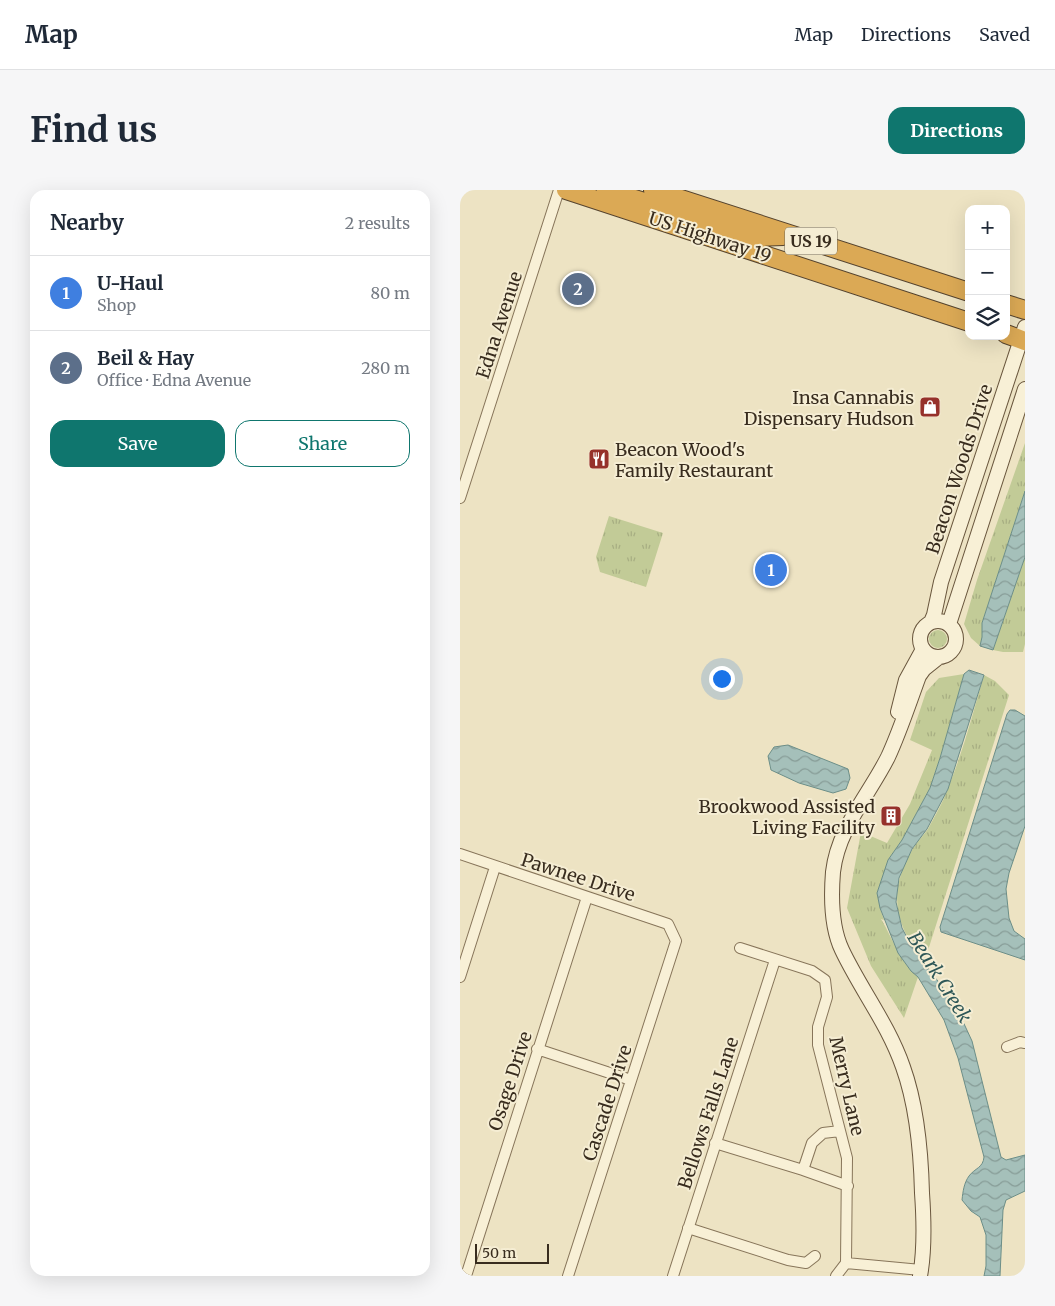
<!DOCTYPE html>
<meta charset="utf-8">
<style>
body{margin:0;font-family:Merriweather,serif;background:#f6f6f7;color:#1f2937}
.controls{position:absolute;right:15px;top:15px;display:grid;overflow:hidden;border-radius:10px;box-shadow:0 5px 20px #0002}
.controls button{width:45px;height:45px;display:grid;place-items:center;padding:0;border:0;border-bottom:1px solid #e0e1e3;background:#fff;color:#1f2937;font:25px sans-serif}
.scale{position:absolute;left:15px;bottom:12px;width:74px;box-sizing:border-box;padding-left:5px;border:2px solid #382c1e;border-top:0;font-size:14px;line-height:18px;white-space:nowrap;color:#382c1e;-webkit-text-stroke:4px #f5edd3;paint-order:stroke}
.you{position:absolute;left:261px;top:488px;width:18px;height:18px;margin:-12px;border:4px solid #fff;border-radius:50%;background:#1a73e8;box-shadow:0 0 0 8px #1a73e833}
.badge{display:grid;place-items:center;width:32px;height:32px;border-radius:50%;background:#0f766e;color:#fff;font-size:16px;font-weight:700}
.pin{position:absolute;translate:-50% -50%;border:2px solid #fff;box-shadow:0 1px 5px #0006}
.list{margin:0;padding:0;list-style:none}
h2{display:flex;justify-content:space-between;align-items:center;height:65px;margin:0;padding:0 20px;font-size:21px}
h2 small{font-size:16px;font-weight:400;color:#747a83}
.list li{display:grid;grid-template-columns:32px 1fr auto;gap:15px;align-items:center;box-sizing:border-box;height:75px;padding:0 20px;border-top:1px solid #e0e1e3}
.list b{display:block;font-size:19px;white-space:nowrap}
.list p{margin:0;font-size:16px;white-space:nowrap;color:#747a83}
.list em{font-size:16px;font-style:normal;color:#747a83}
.actions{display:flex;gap:10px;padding:15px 20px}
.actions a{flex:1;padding:11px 0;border:1px solid #0f766e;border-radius:15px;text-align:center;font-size:18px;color:#0f766e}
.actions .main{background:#0f766e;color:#fff}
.icon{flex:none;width:28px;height:28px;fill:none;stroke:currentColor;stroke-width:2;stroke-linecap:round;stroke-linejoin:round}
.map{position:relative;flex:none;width:565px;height:1086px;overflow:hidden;border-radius:15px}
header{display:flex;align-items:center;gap:30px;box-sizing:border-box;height:70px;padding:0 25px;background:#fff;border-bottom:1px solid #e0e1e3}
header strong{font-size:24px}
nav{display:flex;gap:28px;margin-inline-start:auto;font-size:18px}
.intro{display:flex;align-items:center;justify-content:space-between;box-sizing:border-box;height:120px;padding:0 30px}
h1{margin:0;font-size:35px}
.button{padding:12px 22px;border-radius:15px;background:#0f766e;color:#fff;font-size:18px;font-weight:700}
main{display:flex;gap:30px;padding:0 30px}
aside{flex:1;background:#fff;border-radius:15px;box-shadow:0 5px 20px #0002}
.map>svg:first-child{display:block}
</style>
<header>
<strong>Map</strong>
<nav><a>Map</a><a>Directions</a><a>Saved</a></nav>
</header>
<div class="intro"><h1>Find us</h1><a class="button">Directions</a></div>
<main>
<aside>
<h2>Nearby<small>2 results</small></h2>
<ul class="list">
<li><span class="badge" style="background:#3f7fe0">1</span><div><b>U-Haul</b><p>Shop</p></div><em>80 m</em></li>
<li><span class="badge" style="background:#5c6f8a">2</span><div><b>Beil &amp; Hay</b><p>Office · Edna Avenue</p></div><em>280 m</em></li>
</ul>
<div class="actions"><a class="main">Save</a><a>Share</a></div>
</aside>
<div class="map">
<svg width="565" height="1086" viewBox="0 0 565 1086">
<defs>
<pattern id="grass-tufts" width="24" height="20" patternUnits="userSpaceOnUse" patternTransform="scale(1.25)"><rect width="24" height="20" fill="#c2cb97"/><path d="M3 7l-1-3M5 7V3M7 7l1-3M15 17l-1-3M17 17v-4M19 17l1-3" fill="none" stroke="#a7ae82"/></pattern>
<pattern id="water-waves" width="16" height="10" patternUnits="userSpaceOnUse" patternTransform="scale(1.25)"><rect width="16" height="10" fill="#a5c0ba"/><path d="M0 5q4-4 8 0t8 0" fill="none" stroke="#879c97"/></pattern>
</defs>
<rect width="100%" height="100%" fill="#ede3c3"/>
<path fill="url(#grass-tufts)" d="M 565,253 L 565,301 L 522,433 L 522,447 L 520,456 L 511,448 L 504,434 L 517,390 Z
M 149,326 L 203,343 L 186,397 L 140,382 L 136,367 Z
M 565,367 L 565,454 L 563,462 L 543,462 L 533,460 Z
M469 449a9 9 0 1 1 18 0a9 9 0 1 1-18 0Z
M 504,484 L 480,568 L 470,598 L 442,650 L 428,670 L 420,718 L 424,730 L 421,729 C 433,749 440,772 458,787 L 444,828 L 411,776 L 387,718 L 401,642 L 427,653 L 450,614 L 472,560 L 450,550 L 466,502 L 479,488 Z
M 524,485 L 535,491 L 549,505 L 464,773 C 435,734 427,704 452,660 C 456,653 463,646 468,639 C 475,626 483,612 488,598 C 503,562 513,523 524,485 Z"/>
<path fill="url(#water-waves)" stroke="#6c8e88" d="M 565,301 L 565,367 L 533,460 L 520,456 L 522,447 L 522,433 Z
M 509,480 L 524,485 L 488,599 L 467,639 L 452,659 L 439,688 L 436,712 L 442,738 L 451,755 L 486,802 L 499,823 L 512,851 L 541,967 L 546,970 L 565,965 L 565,1001 L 546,1010 L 543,1020 L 540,1086 L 524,1086 L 526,1076 L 526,1045 L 520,1027 L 511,1021 L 502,1010 C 503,1001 504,993 509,986 C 515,978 523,978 524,967 L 498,868 L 484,830 L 458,787 L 451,781 L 438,763 L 420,718 L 417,703 L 428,670 L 442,650 L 470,598 L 480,568 L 504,484 Z
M 550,520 L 555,520 L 565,526 L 565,636 L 549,683 L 546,699 L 549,728 L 554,741 L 565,749 L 565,770 L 481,742 L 480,737 L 547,524 Z
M 328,555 L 388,579 L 390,588 L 386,599 L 373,603 L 339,593 L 311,580 L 308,566 L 314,557 Z"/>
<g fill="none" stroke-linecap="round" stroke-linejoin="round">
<g stroke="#87755a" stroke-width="12">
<path id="street" d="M 0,308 L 99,0
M 0,664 L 208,734 L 216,751 L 108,1086
M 280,758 L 352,781 L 365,790 L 367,807 L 358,837 L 358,855 L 387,968 L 386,1073
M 0,787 L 35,677
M 547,857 L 560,852 L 565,853
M 77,859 L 171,890
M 255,953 L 343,980 L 388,996
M 343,980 L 352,953 L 363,943 L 380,941
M 228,1038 L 328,1070 L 346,1073 L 355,1066
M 386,1073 L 461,1080
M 6,1086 L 127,707
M 213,1086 L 315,770
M 376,1086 L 386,1073"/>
</g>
<g stroke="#69563d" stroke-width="16">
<path id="secondary" d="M460 449a18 18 0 1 1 36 0a18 18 0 1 1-36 0Z
M 471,432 L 474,425 L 481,392 L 565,137
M 489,434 L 565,199
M 438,522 L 446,490 L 463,459
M 460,1086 C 465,1059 464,1031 462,1003 C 461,961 457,916 443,877 C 428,834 401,800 382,760 C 371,737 371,707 373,682 C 378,638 409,605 428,567 C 440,541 449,513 459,486 L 464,479 L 479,467"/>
</g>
<g stroke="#55432e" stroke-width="20">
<path id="highway" d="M 106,0 L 509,132
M 146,0 L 295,47 L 323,46
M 193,0 L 509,102
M 546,114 L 565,120
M 546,144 L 565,151"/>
</g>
<use href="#street" stroke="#f8f0d6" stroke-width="10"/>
<use href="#secondary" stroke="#f8f0d6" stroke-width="14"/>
<use href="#highway" stroke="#dba955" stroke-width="18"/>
</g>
<defs>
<g id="shop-square" transform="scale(1.125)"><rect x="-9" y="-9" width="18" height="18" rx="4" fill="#96312b" stroke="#f5edd3"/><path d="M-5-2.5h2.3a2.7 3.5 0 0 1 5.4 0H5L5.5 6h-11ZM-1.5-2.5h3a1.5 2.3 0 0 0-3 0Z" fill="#fff"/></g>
<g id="restaurant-square" transform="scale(1.125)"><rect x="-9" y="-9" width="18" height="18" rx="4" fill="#96312b" stroke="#f5edd3"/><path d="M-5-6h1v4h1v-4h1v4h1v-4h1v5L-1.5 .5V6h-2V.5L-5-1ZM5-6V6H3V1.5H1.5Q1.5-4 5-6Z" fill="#fff"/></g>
<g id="building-square" transform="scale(1.125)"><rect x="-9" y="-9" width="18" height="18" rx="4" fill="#96312b" stroke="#f5edd3"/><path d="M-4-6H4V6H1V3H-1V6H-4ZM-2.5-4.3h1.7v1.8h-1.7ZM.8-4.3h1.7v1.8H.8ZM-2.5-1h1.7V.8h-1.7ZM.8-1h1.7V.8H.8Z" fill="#fff"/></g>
</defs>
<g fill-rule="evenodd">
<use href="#shop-square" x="470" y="217"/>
<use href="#restaurant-square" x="139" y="269"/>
<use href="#building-square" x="431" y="626"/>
</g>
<g text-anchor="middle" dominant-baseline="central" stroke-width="4" stroke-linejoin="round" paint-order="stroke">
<rect fill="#f5edd3" stroke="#716654" stroke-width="1" x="325" y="37.5" width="52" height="27" rx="4"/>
<g font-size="16" font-weight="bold" fill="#382c1e">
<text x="351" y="51">US 19</text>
</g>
<g font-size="18" fill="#382c1e" stroke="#f5edd3">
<text transform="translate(250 47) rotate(18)">US Highway 19</text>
<text transform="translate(39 135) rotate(-72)">Edna Avenue</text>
<text transform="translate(499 279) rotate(-72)">Beacon Woods Drive</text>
<text transform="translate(118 687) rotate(18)">Pawnee Drive</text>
<text transform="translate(50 891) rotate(-72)">Osage Drive</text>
<text transform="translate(387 896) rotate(77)">Merry Lane</text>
<text transform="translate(147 913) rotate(-72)">Cascade Drive</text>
<text transform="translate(248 923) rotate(-72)">Bellows Falls Lane</text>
</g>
<g font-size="18" fill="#382c1e" stroke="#f5edd3" text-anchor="end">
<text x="454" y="207">Insa Cannabis<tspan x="454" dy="21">Dispensary Hudson</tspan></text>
<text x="155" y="259" text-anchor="start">Beacon Wood's<tspan x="155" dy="21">Family Restaurant</tspan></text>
<text x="415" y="616">Brookwood Assisted<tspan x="415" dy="21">Living Facility</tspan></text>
</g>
<g font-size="19" font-style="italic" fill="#2e5757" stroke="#f5edd3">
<text transform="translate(480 787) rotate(58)">Beark Creek</text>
</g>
</g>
</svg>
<div class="controls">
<button>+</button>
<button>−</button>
<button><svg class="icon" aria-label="layers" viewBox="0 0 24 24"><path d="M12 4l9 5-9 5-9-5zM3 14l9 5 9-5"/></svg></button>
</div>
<div class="scale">50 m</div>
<div class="you"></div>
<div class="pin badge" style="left:311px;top:380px;background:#3f7fe0">1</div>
<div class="pin badge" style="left:118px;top:99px;background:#5c6f8a">2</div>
</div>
</main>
